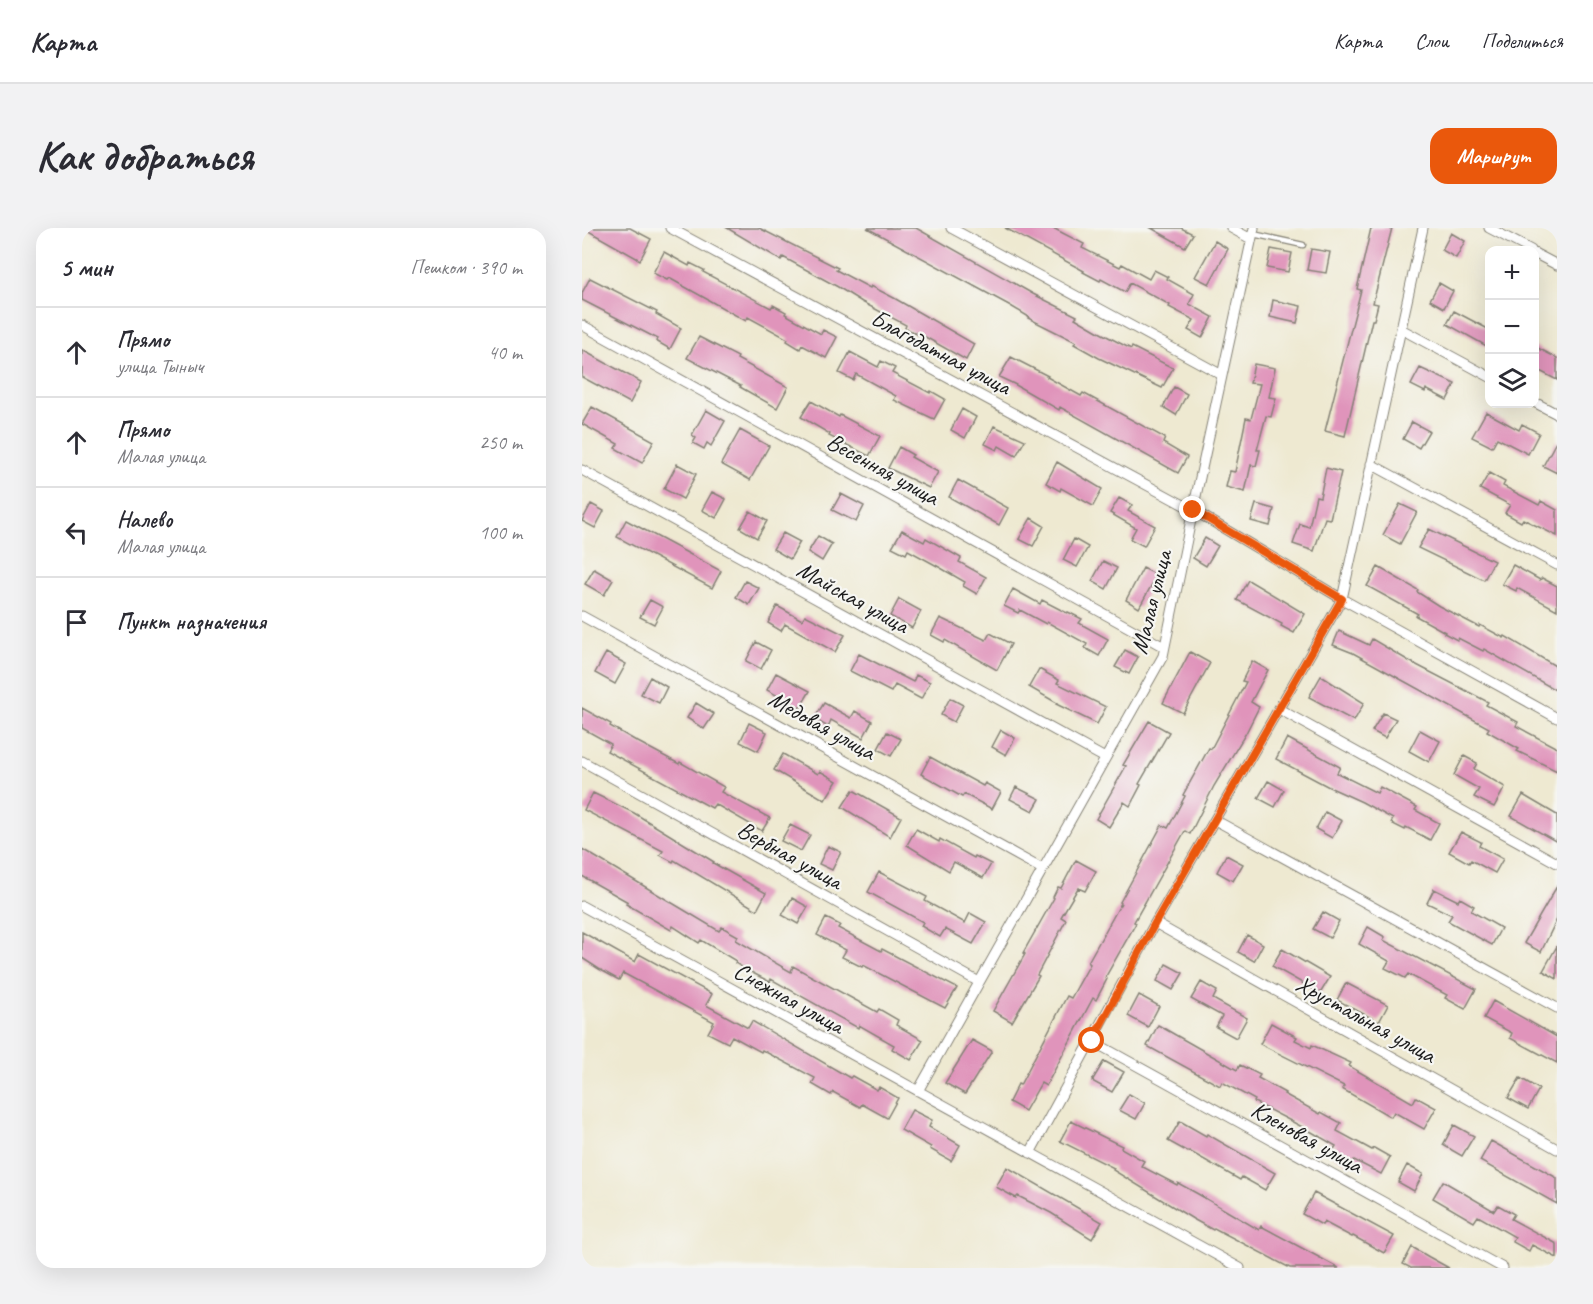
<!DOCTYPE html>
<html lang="ru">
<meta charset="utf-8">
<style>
body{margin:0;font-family:Caveat,sans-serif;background:#f2f2f3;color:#2b2b33}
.controls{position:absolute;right:18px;top:18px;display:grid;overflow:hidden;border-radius:12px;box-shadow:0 6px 24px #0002}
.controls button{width:54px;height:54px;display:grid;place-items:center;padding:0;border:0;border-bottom:2px solid #e1e1e2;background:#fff;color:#2b2b33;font:30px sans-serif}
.stop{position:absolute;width:18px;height:18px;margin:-14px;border:4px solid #ea580c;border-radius:50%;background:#fff}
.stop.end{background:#ea580c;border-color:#fff;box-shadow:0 2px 6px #0008}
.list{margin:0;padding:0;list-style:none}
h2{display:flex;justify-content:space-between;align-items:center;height:78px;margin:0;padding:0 24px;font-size:26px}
h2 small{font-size:20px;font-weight:400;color:#7c7c81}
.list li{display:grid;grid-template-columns:39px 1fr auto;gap:18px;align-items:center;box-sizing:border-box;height:90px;padding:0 24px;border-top:2px solid #e1e1e2}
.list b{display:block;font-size:22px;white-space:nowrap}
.list p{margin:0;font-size:20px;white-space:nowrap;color:#7c7c81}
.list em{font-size:20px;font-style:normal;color:#7c7c81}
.icon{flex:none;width:33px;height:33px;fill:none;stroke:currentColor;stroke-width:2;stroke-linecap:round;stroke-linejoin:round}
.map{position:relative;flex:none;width:975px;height:1040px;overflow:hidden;border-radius:18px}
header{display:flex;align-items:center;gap:36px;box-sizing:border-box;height:84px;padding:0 30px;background:#fff;border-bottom:2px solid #e1e1e2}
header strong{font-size:28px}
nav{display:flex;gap:33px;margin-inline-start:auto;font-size:21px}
.intro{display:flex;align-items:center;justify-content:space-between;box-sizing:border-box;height:144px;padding:0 36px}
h1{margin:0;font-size:42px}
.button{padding:15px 27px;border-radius:18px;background:#ea580c;color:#fff;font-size:21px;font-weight:700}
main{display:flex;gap:36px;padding:0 36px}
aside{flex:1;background:#fff;border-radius:18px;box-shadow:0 6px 24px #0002}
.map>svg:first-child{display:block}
</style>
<header>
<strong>Карта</strong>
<nav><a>Карта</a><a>Слои</a><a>Поделиться</a></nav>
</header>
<div class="intro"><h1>Как добраться</h1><a class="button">Маршрут</a></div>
<main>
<aside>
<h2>5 мин<small>Пешком · 390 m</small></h2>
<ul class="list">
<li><svg class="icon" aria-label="ahead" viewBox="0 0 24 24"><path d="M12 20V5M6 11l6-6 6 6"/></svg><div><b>Прямо</b><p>улица Тыныч</p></div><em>40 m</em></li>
<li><svg class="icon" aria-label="ahead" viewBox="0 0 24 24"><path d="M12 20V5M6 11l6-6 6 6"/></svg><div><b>Прямо</b><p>Малая улица</p></div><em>250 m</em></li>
<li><svg class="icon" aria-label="left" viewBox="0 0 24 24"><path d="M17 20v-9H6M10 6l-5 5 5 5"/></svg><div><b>Налево</b><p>Малая улица</p></div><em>100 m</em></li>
<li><svg class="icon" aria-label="arrive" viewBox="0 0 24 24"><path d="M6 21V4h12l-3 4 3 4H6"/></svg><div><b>Пункт назначения</b></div></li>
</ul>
</aside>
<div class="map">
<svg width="975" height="1040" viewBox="0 0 975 1040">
<rect width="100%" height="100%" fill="#f6f6f2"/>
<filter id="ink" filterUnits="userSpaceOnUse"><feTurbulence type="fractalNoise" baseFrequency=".0167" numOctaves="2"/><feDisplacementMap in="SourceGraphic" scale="12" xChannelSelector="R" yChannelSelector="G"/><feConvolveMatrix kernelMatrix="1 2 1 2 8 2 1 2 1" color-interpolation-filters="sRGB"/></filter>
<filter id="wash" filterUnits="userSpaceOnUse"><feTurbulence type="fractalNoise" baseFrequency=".008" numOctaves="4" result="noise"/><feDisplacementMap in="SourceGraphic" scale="24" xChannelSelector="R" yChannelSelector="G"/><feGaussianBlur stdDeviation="1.35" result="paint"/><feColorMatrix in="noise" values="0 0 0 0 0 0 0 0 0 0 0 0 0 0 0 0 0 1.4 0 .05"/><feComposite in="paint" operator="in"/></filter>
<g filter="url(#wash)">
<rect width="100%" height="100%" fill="#eee9d1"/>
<g id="blocks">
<path fill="#e094bb" d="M 1,0 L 48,0 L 69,11 L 58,32 Z
M 145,0 L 177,0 L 256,40 L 254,42 L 288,60 L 289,58 L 312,70 L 392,116 L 384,132 L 338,106 L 337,107 L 323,100 L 324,97 L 280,74 L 256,59 L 201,29 L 199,32 Z
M 285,0 L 334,0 L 451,66 L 495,88 L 493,90 L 517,104 L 549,121 L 550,119 L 591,140 L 580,160 L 517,130 L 492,116 L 494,114 L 446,90 L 447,89 L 427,77 Z
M 423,0 L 471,0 L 502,16 L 500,20 L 538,39 L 540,36 L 567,51 L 572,42 L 586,49 L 585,51 L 612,66 L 607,76 L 631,89 L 620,110 L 606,102 L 612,92 L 587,79 L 588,77 L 548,55 L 543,64 L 519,51 L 518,53 L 501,44 L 502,43 Z
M 569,0 L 599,0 L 611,6 L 603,19 Z
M 789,0 L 810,0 L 791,75 L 796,76 L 792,92 L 790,92 L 763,208 L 743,203 L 779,62 L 775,61 Z
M 869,5 L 883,13 L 874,30 L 860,22 Z
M 633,13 L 646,21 L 627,56 L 613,49 Z
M 689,21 L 710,25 L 706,44 L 685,40 Z
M 729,21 L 748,24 L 744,45 L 725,42 Z
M 82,24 L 107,38 L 108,35 L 122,42 L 121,44 L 189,80 L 191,77 L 204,84 L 203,86 L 239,106 L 241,102 L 255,109 L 244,130 L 220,117 L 218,121 L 205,113 L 206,111 L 166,89 L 164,93 L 87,50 L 85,52 L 71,45 Z
M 8,50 L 75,84 L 74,86 L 99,100 L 88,121 L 74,113 L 76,111 L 0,72 L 0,65 Z
M 857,55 L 871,63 L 862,80 L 848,72 Z
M 691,72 L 719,78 L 715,95 L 688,89 Z
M 872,83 L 908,102 L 908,120 L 865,96 Z
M 117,109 L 156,129 L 155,131 L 206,159 L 195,180 L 158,159 L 159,158 L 105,130 Z
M 952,118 L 975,130 L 975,152 L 952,140 Z
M 0,122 L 59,154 L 48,175 L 0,149 Z
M 268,124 L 296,139 L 299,133 L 313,140 L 310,145 L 348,165 L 349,163 L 363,171 L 352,191 L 312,172 L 314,168 L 274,146 L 271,152 L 257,145 Z
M 429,129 L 466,148 L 465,149 L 499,168 L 501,165 L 583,210 L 581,215 L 605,229 L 596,245 L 478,179 L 477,182 L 432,156 L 417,149 Z
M 672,136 L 693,140 L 687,169 L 694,170 L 689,189 L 684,188 L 675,222 L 678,222 L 674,238 L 669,237 L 663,264 L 644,259 L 648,243 L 653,244 L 664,190 L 669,191 L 678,156 L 668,155 Z
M 838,140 L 873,156 L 865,172 L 844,161 L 843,164 L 829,157 Z
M 592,159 L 605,166 L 594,187 L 581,179 Z
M 229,173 L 257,189 L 258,187 L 298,208 L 287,228 L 247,208 L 248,206 L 219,189 Z
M 10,179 L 72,213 L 60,235 L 33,220 L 36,216 L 0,196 Z
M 380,181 L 394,189 L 383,210 L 369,202 Z
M 124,182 L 143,193 L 129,218 L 125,215 L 122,221 L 111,215 L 114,210 L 110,207 Z
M 904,184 L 937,202 L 940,196 L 957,205 L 946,226 L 915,210 L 910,219 L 890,209 Z
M 830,194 L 847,203 L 837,220 L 821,211 Z
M 412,198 L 443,212 L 434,228 L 417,218 L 415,222 L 403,216 Z
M 158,202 L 187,218 L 168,252 L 139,236 Z
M 975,212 L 975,245 L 961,238 Z
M 317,219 L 331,227 L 329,229 L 356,244 L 347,260 L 306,240 Z
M 475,234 L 520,261 L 511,278 L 479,260 L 478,263 L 464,255 Z
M 95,236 L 114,246 L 101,271 L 82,261 Z
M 744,240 L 759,244 L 748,291 L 743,290 L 732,323 L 711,316 L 718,296 L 727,299 L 734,268 L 738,269 Z
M 907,245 L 923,254 L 921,258 L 957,277 L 959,273 L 975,282 L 975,308 L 941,291 L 939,294 L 923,285 L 928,277 L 898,261 Z
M 376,252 L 426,280 L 417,297 L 367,269 Z
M 130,264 L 144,271 L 134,290 L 120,282 Z
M 259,266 L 282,278 L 274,294 L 250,282 Z
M 537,270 L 550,277 L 546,283 L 573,298 L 562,318 L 548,311 L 554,300 L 528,285 Z
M 9,276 L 22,283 L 13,300 L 0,293 Z
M 674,276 L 692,281 L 688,298 L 669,293 Z
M 818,276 L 835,284 L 818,316 L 801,307 Z
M 168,283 L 185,293 L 175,310 L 158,300 Z
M 449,290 L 462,298 L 451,318 L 437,311 Z
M 44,292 L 139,343 L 130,360 L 35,309 Z
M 847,301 L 912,333 L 902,352 L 836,320 Z
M 320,302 L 342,314 L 344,310 L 379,330 L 377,334 L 404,349 L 395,366 L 381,358 L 383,354 L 357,339 L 326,322 L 324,326 L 310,319 Z
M 201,305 L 218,314 L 208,331 L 191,321 Z
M 236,308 L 250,316 L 240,333 L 226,324 Z
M 623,310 L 636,318 L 624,338 L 611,330 Z
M 492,311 L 506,319 L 495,339 L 481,332 Z
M 521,333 L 535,340 L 524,361 L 510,353 Z
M 931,337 L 958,352 L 960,350 L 975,358 L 975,382 L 935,360 L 934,363 L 920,356 Z
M 796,339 L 836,362 L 835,364 L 857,378 L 897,399 L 898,397 L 922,410 L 923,408 L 975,439 L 975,463 L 902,421 L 901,423 L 876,410 L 875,412 L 862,405 L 863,404 L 834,388 L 836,386 L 785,358 Z
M 561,340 L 575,347 L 557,380 L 544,372 Z
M 12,341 L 31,352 L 22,367 L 3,356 Z
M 666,352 L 723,386 L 712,405 L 699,398 L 700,396 L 655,372 Z
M 163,353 L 177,360 L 167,377 L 154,369 Z
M 431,361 L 458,376 L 460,372 L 485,385 L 486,384 L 500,391 L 497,395 L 526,411 L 517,428 L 503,420 L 505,416 L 465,394 L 464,396 L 438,382 L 436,385 L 422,378 Z
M 317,371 L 339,383 L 330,400 L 308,388 Z
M 68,372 L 81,379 L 72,396 L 58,389 Z
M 195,378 L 220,392 L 223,387 L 263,407 L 253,424 L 203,396 L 199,403 L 186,395 Z
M 358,390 L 404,412 L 408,405 L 429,416 L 415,442 L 363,412 L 362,414 L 349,407 Z
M 757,403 L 787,417 L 790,411 L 827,433 L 906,474 L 904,477 L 936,494 L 934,498 L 975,520 L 975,543 L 935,523 L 937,521 L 905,503 L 907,500 L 771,425 L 751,417 Z
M 174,414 L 189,422 L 179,441 L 164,433 Z
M 543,422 L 556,429 L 547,446 L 533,439 Z
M 608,424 L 628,435 L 601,485 L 581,475 Z
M 24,425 L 44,436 L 33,456 L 13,445 Z
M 277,426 L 331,454 L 334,447 L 348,454 L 339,471 L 313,457 L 309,464 L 268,443 Z
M 670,433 L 686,442 L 669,474 L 677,479 L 664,505 L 632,558 L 608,606 L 603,603 L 552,694 L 554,695 L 523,750 L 525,751 L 514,772 L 511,770 L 464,858 L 459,855 L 443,883 L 427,874 L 436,856 L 438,857 L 485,768 L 489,770 L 508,736 L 506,734 L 539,675 L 538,674 L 580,597 L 586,600 L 603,568 L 601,567 L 627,520 L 629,521 L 664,454 L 660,453 Z
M 457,441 L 477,452 L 475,455 L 524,479 L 515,496 L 474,476 L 475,475 L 447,459 Z
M 194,445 L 228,463 L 218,480 L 185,462 Z
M 739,448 L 782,475 L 772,493 L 727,469 Z
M 68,449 L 85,459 L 77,475 L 59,466 Z
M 368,470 L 381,477 L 372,494 L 359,487 Z
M 114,475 L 132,486 L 122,501 L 105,490 Z
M 242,475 L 269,490 L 273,483 L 290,493 L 281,510 L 249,492 L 246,499 L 232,491 Z
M 0,480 L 29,496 L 28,498 L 56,514 L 97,536 L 98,534 L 142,559 L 139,564 L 188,590 L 180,603 L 133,576 L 130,580 L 25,523 L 29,516 L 0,500 Z
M 801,485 L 814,491 L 803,510 L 790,503 Z
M 567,493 L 587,504 L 557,556 L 559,557 L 548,578 L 542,574 L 527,599 L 514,591 L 544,538 L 541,537 Z
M 167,495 L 185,504 L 176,523 L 158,514 Z
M 419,502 L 433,510 L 424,527 L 410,519 Z
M 838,502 L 858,513 L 847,534 L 827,523 Z
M 305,504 L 319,511 L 309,528 L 296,521 Z
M 705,510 L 758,539 L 755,545 L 795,565 L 798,559 L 835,579 L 833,582 L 857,595 L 848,612 L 824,599 L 823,602 L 809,595 L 811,591 L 780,574 L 747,559 L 694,531 Z
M 201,526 L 236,546 L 238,543 L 255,553 L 243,572 L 192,542 Z
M 882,528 L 895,535 L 892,541 L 923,559 L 912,579 L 892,569 L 897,561 L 872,547 Z
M 348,529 L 401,558 L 403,555 L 419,564 L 410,581 L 382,566 L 380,569 L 339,546 Z
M 686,553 L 702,562 L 693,579 L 676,570 Z
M 434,559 L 458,571 L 451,583 L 428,571 Z
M 271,562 L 319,589 L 308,609 L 260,579 Z
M 11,565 L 52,585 L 132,634 L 131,635 L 184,665 L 175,682 L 92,632 L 91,634 L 78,627 L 81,623 L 2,582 Z
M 941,567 L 975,587 L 975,614 L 929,588 Z
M 743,584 L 760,593 L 750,610 L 734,601 Z
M 208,597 L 228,607 L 219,623 L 199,613 Z
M 334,601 L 357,614 L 358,611 L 392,630 L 393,628 L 409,636 L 401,650 L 372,634 L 367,643 L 325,617 Z
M 879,604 L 899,614 L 897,618 L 921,631 L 913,645 L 889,632 L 887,635 L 867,624 Z
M 246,618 L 259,624 L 250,642 L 237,636 Z
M 0,621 L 137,703 L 140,699 L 156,708 L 154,712 L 209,744 L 211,738 L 295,784 L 297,781 L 316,792 L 314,797 L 341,812 L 329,832 L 310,821 L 312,817 L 277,797 L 276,800 L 189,751 L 188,754 L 165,742 L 153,735 L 154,733 L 119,712 L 117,715 L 91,698 L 89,702 L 44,676 L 46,674 L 0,648 Z
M 644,627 L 661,636 L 651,653 L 635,644 Z
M 494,632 L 514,643 L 503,663 L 496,660 L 479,689 L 484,692 L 455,747 L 457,748 L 430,794 L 411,783 L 443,726 L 441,725 L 472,670 L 471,669 L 476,659 L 479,660 Z
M 297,644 L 345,669 L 343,673 L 383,695 L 388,685 L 404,694 L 391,716 L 363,701 L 358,709 L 339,698 L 341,694 L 286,664 Z
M 975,658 L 975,691 L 959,724 L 942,715 Z
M 852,661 L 876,673 L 878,670 L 892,678 L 889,683 L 919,700 L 910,717 L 866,693 L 870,687 L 845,675 Z
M 210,670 L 226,679 L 216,696 L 200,687 Z
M 741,684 L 757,693 L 748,710 L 731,701 Z
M 244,690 L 258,697 L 256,700 L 299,723 L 300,721 L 375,760 L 363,780 L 281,737 L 280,739 L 260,729 L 264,722 L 235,707 Z
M 786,699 L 803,709 L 801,712 L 894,761 L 883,781 L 863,770 L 865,767 L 826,746 L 823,750 L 803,740 L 807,733 L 777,716 Z
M 0,704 L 53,734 L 57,726 L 130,766 L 124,777 L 166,800 L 170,793 L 268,850 L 270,848 L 295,862 L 297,859 L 316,870 L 305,890 L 280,876 L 278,879 L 251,864 L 249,867 L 230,856 L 233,850 L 180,822 L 179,824 L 150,808 L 146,815 L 126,805 L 132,794 L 41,745 L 37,752 L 17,741 L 0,730 Z
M 665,707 L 681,716 L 672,733 L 656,724 Z
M 975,718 L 975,751 L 961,743 Z
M 700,721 L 748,749 L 739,764 L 736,764 L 690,738 Z
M 584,736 L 601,745 L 591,762 L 575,753 Z
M 619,754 L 635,763 L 631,771 L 665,790 L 654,810 L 634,799 L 640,788 L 609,771 Z
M 764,755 L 806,777 L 797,794 L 755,772 Z
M 557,767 L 577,778 L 566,799 L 546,788 Z
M 911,773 L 975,809 L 975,835 L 928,810 L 930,805 L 902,790 Z
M 689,795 L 715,809 L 713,812 L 729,820 L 730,817 L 769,835 L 767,838 L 831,875 L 834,869 L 854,880 L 842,901 L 812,884 L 809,889 L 760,861 L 762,858 L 678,816 Z
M 576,797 L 655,842 L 658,837 L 678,847 L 676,850 L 703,865 L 702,866 L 738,886 L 739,884 L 759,895 L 755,903 L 790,922 L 792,920 L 808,929 L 799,946 L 772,932 L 769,937 L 749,926 L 754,918 L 728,903 L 672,874 L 673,872 L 640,854 L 638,858 L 565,818 Z
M 390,812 L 410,823 L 383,866 L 363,855 Z
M 522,833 L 542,844 L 530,864 L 510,853 Z
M 938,850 L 957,861 L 946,881 L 926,870 Z
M 547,866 L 563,875 L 554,891 L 537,882 Z
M 330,882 L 350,892 L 347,899 L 378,917 L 369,933 L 348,921 L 349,919 L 319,902 Z
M 489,893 L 540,918 L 539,920 L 562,933 L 559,938 L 595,957 L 596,955 L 616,966 L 677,1002 L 679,998 L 757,1040 L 708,1040 L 632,1000 L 631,1002 L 611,991 L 531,942 L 532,940 L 478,913 Z
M 598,893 L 624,908 L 625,906 L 693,945 L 683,962 L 660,949 L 658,952 L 607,923 L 606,924 L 586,913 Z
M 872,897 L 892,908 L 880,928 L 861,917 Z
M 909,913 L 975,950 L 975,976 L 898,933 Z
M 825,937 L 841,946 L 832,963 L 816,954 Z
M 425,939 L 520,994 L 510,1011 L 469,985 L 436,968 L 434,970 L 414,959 Z
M 861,953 L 912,983 L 916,977 L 932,986 L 929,991 L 975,1016 L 975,1030 L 950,1017 L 947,1023 L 931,1014 L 933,1009 L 896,988 L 892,994 L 851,970 Z
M 732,965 L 812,1008 L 802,1025 L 771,1008 L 770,1009 L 742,994 L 740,997 L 720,986 Z
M 830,1019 L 847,1029 L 867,1040 L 829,1040 L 821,1036 Z"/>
</g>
</g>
<g filter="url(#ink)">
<use href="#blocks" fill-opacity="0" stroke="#858276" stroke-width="1.5"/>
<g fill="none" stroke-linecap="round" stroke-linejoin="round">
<g stroke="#858276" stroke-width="7">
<path id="service" d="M 671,6 L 721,17"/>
</g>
<g stroke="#858276" stroke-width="11">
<path id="minor" d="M 88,0 L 611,282 L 672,0
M 369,0 L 640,147
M 649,0 L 669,11
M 841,0 L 760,371 L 975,490
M 907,0 L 949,22
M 952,25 L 975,37
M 0,97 L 582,419
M 819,101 L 908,149
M 952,174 L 975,186
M 789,236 L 975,337
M 0,242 L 523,530
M 0,388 L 460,641
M 697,481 L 975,635
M 0,533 L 397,754
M 633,592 L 975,780
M 0,678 L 658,1040
M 573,695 L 975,921
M 510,813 L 921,1040
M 336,863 L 581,428 L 611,282 L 760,371 L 573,695 L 448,925"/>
</g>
<use href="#service" stroke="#fff" stroke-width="4.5"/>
<use href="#minor" stroke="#fff" stroke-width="9"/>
</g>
</g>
<g fill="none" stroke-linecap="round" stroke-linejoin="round" filter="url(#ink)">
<path stroke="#ea580c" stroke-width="8" d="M 510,813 L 573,695 L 760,371 L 611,282"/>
</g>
<g text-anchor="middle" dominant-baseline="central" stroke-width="4.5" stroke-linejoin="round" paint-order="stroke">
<g font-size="24" fill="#1c1c1c" stroke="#f6f6f2">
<text transform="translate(359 124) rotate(28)">Благодатная улица</text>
<text transform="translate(301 241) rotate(29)">Весенняя улица</text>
<text transform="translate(271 369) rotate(29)">Майская улица</text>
<text transform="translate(569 374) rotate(-76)">Малая улица</text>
<text transform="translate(240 497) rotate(29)">Медовая улица</text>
<text transform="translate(208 627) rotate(29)">Вербная улица</text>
<text transform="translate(207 770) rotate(29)">Снежная улица</text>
<text transform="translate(784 791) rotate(29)">Хрустальная улица</text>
<text transform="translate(725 909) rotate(29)">Кленовая улица</text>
</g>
</g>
</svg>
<div class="controls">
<button>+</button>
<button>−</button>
<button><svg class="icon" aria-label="layers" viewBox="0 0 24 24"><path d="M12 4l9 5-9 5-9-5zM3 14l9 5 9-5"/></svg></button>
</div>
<div class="stop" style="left:510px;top:813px"></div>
<div class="stop end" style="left:611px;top:282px"></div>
</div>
</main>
